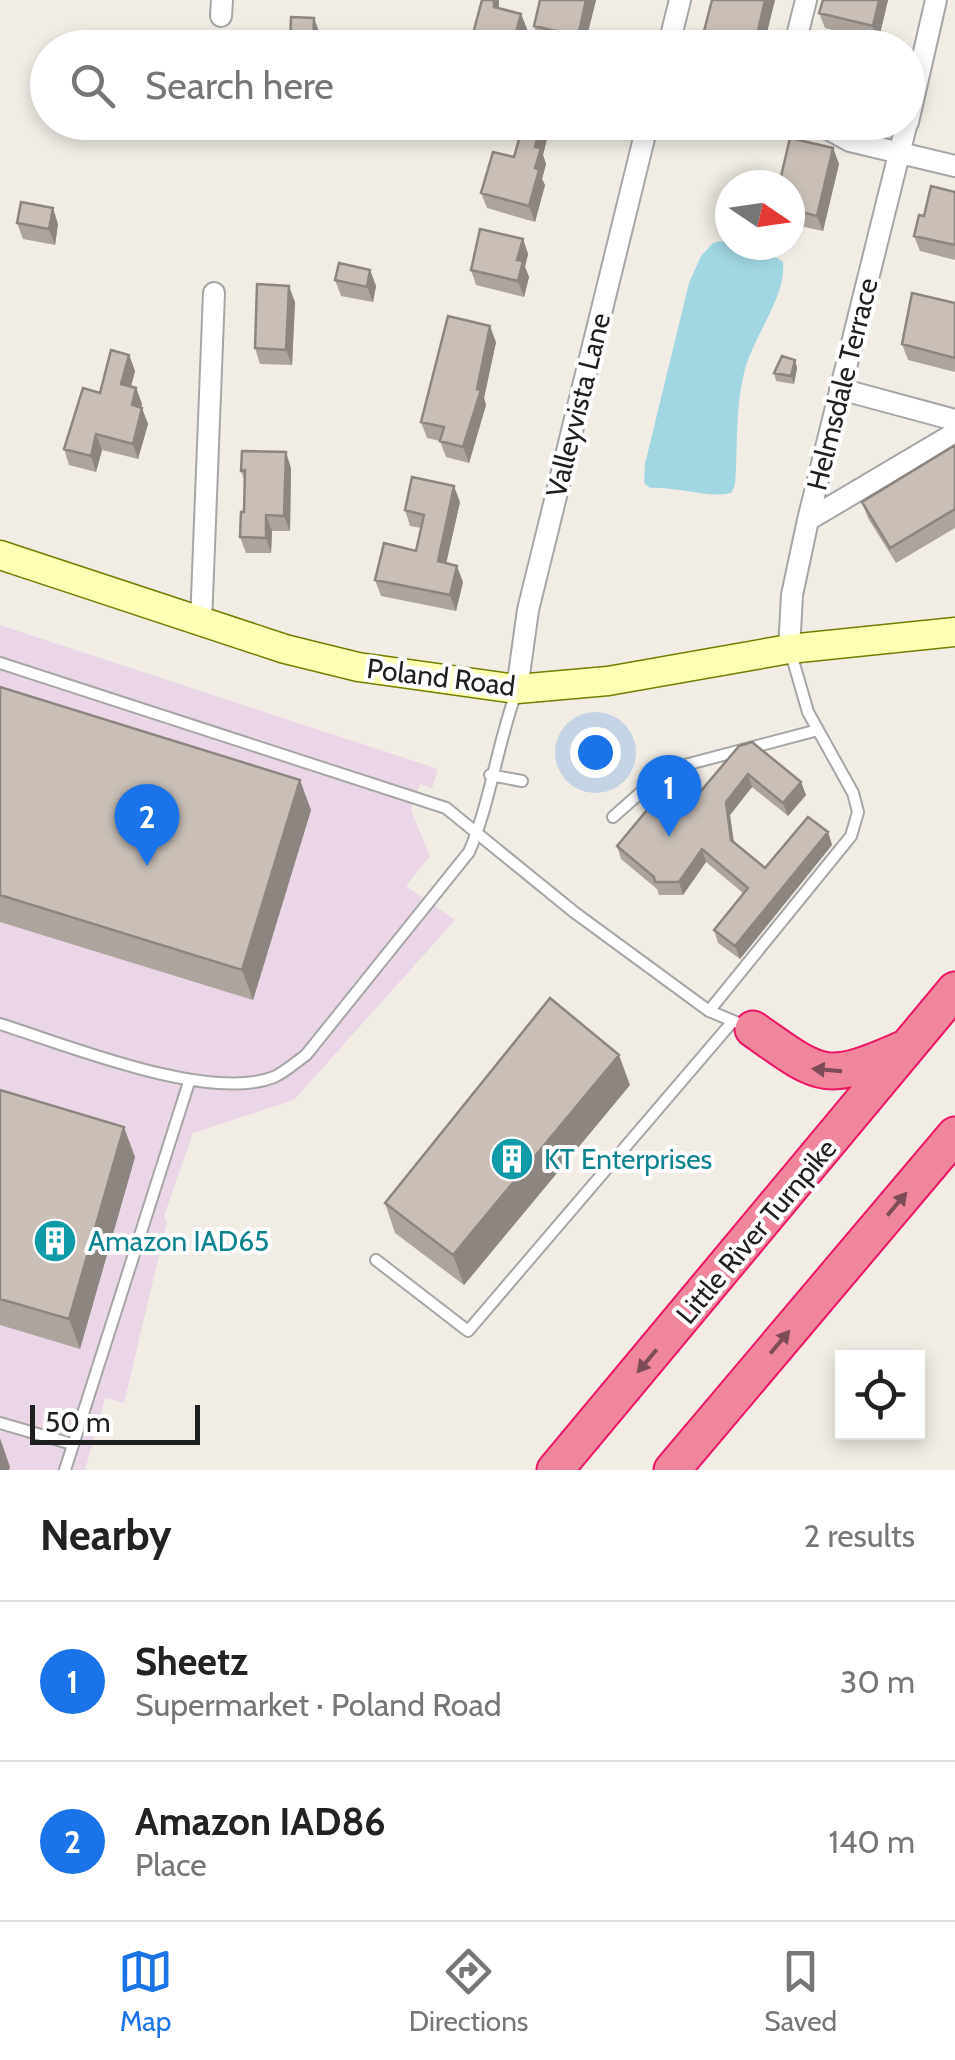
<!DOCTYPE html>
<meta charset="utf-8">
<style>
body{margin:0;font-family:Cabin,sans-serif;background:#f2f2f2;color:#222}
.controls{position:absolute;right:30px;bottom:30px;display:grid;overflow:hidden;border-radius:0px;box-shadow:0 5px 15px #0003}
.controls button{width:90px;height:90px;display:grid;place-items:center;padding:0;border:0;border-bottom:2px solid #e0e0e0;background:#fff;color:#222;font:50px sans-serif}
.compass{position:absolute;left:715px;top:170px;width:90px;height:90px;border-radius:50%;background:#fff;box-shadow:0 5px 15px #0003;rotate:103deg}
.scale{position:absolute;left:30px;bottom:25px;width:170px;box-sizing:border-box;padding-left:10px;border:5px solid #1f1f1f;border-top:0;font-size:28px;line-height:35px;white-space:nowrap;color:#1f1f1f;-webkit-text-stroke:8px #fff;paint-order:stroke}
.you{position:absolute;left:595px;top:752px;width:35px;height:35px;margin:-25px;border:8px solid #fff;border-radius:50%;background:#1a73e8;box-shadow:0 0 0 15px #1a73e833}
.badge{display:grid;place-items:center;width:65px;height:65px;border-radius:50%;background:#1a73e8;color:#fff;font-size:32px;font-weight:700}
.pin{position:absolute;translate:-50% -82px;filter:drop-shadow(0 2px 5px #0008)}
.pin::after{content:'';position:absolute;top:52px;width:35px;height:30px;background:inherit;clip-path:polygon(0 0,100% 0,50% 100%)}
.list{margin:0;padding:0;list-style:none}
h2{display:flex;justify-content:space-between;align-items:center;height:130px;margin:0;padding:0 40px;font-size:42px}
h2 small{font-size:32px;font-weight:400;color:#767676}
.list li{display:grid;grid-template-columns:65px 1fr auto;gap:30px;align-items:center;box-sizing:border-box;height:160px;padding:0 40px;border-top:2px solid #e0e0e0}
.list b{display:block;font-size:38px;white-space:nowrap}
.list p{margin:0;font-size:32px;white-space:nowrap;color:#767676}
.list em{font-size:32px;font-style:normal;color:#767676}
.icon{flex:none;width:55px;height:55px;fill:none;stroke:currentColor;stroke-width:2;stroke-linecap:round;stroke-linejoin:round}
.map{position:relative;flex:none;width:955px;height:1470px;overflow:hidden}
.search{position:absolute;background:#fff;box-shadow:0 5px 15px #0003;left:30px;right:30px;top:30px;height:110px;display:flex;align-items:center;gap:25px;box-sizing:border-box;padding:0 35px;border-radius:55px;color:#767676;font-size:38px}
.sheet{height:450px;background:#fff}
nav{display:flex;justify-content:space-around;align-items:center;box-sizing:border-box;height:140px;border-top:2px solid #e0e0e0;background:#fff;font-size:28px;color:#767676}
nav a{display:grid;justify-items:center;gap:5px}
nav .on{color:#1a73e8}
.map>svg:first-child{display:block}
</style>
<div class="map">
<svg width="955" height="1470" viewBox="0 0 955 1470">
<rect width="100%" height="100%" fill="#f1ede5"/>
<path fill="#ebd6e7" d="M 0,625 L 438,769 L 432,788 L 420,784 L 411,810 L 430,856 L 406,886 L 455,920 L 294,1100 L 193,1133 L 164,1216 L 167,1222 L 124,1403 L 105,1398 L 85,1470 L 0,1470 Z"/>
<path fill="#a1d6e3" d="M 721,241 L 777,258 L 783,262 C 787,296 752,338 744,373 C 735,409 738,448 735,484 L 732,492 C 718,500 673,486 650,488 L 644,483 L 645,464 L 689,283 L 701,256 L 713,243 Z"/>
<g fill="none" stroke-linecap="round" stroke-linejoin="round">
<g stroke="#a6a6a6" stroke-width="14">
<path id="lane" d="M 0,663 L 446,808 L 574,912 L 709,1011 L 748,1027
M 490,775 L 522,781
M 613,817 L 666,770 L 818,730
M 709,1011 L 851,836 L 858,812 L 853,793 L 808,712 L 790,650
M 0,1024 C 67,1045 209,1103 274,1077 C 285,1072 296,1062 306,1055 L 469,852 C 490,804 497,745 516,693
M 376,1260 L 468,1331 L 733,1021
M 0,1423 L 72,1444
M 65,1470 L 189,1082"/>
</g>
<g stroke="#a6a6a6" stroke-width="24">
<path id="street" d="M 221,16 L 222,0
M 668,48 L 680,0
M 794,48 L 806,0
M 815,122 L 850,141 L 955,166
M 908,122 L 936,0
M 840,389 L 955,420
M 808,520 L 955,433
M 201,623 L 214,293
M 789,649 L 792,595 L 808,520 L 907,122
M 517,689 L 528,610 L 648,122"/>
</g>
<g stroke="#737d00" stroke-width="31">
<path id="secondary" d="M 0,555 L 285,649 L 358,667 L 517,689 L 608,681 L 789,649 L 955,632"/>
</g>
<g stroke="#ec1565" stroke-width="39">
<path id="highway" d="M 753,1029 C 821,1077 824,1084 903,1049
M 555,1470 L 955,990
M 672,1470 L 955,1135"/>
</g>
<use href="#lane" stroke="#fff" stroke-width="10"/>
<use href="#street" stroke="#fff" stroke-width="20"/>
<use href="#secondary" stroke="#fdffb5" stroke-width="28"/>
<use href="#highway" stroke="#ef869c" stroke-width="35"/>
</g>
<path fill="#ada49d" d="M 499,0 L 499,8 L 521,14 L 527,29 L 522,48 L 487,48 L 480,45 L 474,30 Z
M 540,0 L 596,0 L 584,48 L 565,48 L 540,42 L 534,26 Z
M 712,0 L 775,0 L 763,48 L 705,48 L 702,39 Z
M 888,0 L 878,42 L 825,28 L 819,13 Z
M 266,122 L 299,122 L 298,128 L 268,126 Z
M 503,122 L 551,122 L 543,155 L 546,164 L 542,179 L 545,185 L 535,222 L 487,208 L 481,193 L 514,157 L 521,131 L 504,126 Z
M 833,148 L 839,164 L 823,231 L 790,224 L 790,185 Z
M 955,192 L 955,260 L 920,251 L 914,236 L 924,216 Z
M 17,223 L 58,224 L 55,245 L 23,239 Z
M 523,239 L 528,254 L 525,267 L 529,277 L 524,297 L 476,285 L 471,270 Z
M 370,270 L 376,286 L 373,302 L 341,296 L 335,280 Z
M 295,302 L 292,365 L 260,364 L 255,348 Z
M 955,303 L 955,372 L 908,360 L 902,344 Z
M 496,342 L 484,398 L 486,405 L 469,463 L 446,457 L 440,441 L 427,438 L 421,422 Z
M 129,355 L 135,371 L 131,387 L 136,388 L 142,404 L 141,408 L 148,424 L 138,459 L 102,450 L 96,472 L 69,465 L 64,449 L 100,393 Z
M 795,360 L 797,368 L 794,384 L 776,381 L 774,373 Z
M 955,445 L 955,528 L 896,563 L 868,518 L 862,502 Z
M 291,468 L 290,531 L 272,531 L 271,553 L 246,553 L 240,537 L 244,512 L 244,479 L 241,471 Z
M 460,502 L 446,564 L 463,582 L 456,611 L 381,596 L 375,580 L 416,551 L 421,528 L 410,526 L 405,510 Z
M 0,687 L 311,810 L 253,1000 L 0,922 Z
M 739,746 L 801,782 L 806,795 L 788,816 L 752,787 L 730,815 L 734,842 L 765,868 L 828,832 L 832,845 L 740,959 L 718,943 L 714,930 L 743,893 L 706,862 L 683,895 L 659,895 L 657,889 L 621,859 L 617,846 L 695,798 Z
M 630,1085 L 464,1285 L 395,1233 L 385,1203 Z
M 0,1090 L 135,1157 L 80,1349 L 0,1325 Z"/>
<path fill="#8d8680" d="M 494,0 L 499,0 L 499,22 L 494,7 Z
M 586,0 L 596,0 L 584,48 L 582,48 L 578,36 Z
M 765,0 L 775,0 L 763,48 L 754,48 Z
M 879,0 L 888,0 L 878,42 L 873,26 Z
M 521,14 L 527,29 L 522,48 L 515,48 L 513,43 Z
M 314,18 L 320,34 L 319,48 L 313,48 Z
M 541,122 L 551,122 L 543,155 L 546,164 L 542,179 L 545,185 L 535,222 L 529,206 L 535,168 L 535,147 Z
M 833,148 L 839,164 L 823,231 L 817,216 Z
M 53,208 L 58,224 L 55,245 L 49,229 Z
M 523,239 L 528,254 L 525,267 L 529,277 L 524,297 L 518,281 L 517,260 Z
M 370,270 L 376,286 L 373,302 L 367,287 Z
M 289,286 L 295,302 L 292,365 L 286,350 Z
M 490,326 L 496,342 L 484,398 L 486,405 L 469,463 L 463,447 Z
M 129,355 L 135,371 L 127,400 L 121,384 Z
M 795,360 L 797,368 L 794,384 L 791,376 Z
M 136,388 L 142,404 L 137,421 L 132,405 Z
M 142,408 L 148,424 L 138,459 L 133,444 Z
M 96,434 L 102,450 L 96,472 L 91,456 Z
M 286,452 L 291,468 L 290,531 L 284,516 Z
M 454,486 L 460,502 L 443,577 L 438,561 Z
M 266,515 L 272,531 L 271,553 L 266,538 Z
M 457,566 L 463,582 L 456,611 L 450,595 Z
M 748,774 L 752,787 L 730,815 L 735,853 L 731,840 L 726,802 Z
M 300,780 L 311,810 L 253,1000 L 242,970 Z
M 801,782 L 806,795 L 788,816 L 783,803 Z
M 828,832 L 832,845 L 740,959 L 735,946 Z
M 702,849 L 706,862 L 683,895 L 679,882 Z
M 619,1055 L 630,1085 L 464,1285 L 453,1255 Z
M 124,1127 L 135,1157 L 80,1349 L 69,1319 Z
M 0,1438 L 10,1467 L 9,1470 L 0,1470 Z"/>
<path fill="#c9bfb7" stroke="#8d8680" stroke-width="2.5" d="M 482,0 L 494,0 L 494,7 L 521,14 L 513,43 L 474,30 Z
M 540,0 L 586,0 L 578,36 L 534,26 Z
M 712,0 L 765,0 L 754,48 L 738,48 L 702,39 Z
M 823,0 L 879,0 L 873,26 L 819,13 Z
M 291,17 L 314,18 L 313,48 L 266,48 L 266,44 L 290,45 Z
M 524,122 L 541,122 L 535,147 L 541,148 L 535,168 L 539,170 L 529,206 L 481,193 L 493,152 L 514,157 Z
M 790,138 L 833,148 L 817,216 L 790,209 L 790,185 L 779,185 Z
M 931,186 L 955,192 L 955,245 L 914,236 L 919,215 L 924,216 Z
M 21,202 L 53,208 L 49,229 L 17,223 Z
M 480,229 L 523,239 L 517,260 L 523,261 L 518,281 L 471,270 Z
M 339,263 L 370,270 L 367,287 L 335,280 Z
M 257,284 L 289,286 L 286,350 L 255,348 Z
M 912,293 L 955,303 L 955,358 L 902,344 Z
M 448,316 L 490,326 L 477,389 L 481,390 L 463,447 L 440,441 L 444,427 L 421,422 Z
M 111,350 L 129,355 L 121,384 L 136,388 L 132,405 L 142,408 L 133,444 L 96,434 L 91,456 L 64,449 L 83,388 L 100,393 Z
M 782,356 L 795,360 L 791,376 L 774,373 Z
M 955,445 L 955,509 L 890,548 L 862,502 Z
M 242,451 L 286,452 L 284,516 L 266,515 L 266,538 L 240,537 L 241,512 L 244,512 L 245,470 L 241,471 Z
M 412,477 L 454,486 L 438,561 L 457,566 L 450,595 L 375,580 L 384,543 L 416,551 L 424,515 L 405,510 Z
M 0,687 L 300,780 L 242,970 L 0,895 Z
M 752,742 L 801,782 L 783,803 L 748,774 L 726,802 L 731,840 L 765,868 L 808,817 L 828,832 L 735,946 L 714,930 L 748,888 L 702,849 L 679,882 L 655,882 L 654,877 L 617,846 L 672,780 L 695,798 L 739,746 Z
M 550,998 L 619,1055 L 453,1255 L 385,1203 Z
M 0,1090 L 124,1127 L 69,1319 L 0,1299 Z"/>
<defs><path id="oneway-solid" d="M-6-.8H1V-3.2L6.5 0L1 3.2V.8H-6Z" transform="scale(2.5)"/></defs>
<g fill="#7d4d57">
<use href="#oneway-solid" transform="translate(827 1070) rotate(-175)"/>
<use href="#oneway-solid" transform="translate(897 1204) rotate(-50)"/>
<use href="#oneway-solid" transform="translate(780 1342) rotate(-50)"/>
<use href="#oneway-solid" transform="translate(647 1361) rotate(130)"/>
</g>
<defs>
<g id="building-disc" transform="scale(2.25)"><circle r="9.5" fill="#0f9aa8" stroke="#fff"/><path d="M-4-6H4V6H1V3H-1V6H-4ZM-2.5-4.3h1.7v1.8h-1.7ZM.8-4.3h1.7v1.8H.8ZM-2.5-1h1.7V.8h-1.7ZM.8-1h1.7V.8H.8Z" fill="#fff"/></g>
</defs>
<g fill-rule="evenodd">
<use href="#building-disc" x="512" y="1159"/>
<use href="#building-disc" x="55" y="1241"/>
</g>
<g text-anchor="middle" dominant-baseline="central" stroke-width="8" stroke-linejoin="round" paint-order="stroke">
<g font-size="28" fill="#1f1f1f" stroke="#fff">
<text transform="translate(842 384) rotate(-76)">Helmsdale Terrace</text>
<text transform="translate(578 405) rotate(-76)">Valleyvista Lane</text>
<text transform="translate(441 677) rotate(7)">Poland Road</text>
<text transform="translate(756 1231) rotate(-50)">Little River Turnpike</text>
</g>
<g font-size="28" fill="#0d838f" stroke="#fff" text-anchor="start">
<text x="544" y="1159">KT Enterprises</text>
<text x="88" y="1241">Amazon IAD65</text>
</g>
</g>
</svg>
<div class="controls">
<button><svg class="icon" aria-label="locate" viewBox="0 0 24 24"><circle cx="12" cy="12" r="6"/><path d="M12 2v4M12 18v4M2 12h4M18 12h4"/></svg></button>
</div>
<svg class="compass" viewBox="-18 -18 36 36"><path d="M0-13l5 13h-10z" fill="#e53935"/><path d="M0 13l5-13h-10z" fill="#767676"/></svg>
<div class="scale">50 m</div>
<div class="you"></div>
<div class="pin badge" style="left:669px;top:837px">1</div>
<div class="pin badge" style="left:147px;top:866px">2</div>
<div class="search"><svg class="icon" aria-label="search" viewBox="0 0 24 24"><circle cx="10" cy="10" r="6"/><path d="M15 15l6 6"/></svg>Search here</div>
</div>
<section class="sheet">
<h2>Nearby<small>2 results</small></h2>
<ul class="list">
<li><span class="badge">1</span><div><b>Sheetz</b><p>Supermarket · Poland Road</p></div><em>30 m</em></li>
<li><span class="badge">2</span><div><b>Amazon IAD86</b><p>Place</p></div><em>140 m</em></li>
</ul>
</section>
<nav>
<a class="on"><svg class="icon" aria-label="map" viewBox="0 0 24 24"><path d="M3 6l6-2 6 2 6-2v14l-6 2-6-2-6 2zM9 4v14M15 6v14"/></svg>Map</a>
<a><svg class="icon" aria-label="directions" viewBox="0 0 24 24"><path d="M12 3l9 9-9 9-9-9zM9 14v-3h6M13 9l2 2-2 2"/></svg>Directions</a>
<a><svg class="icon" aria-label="saved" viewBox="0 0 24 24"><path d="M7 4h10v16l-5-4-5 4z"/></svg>Saved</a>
</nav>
